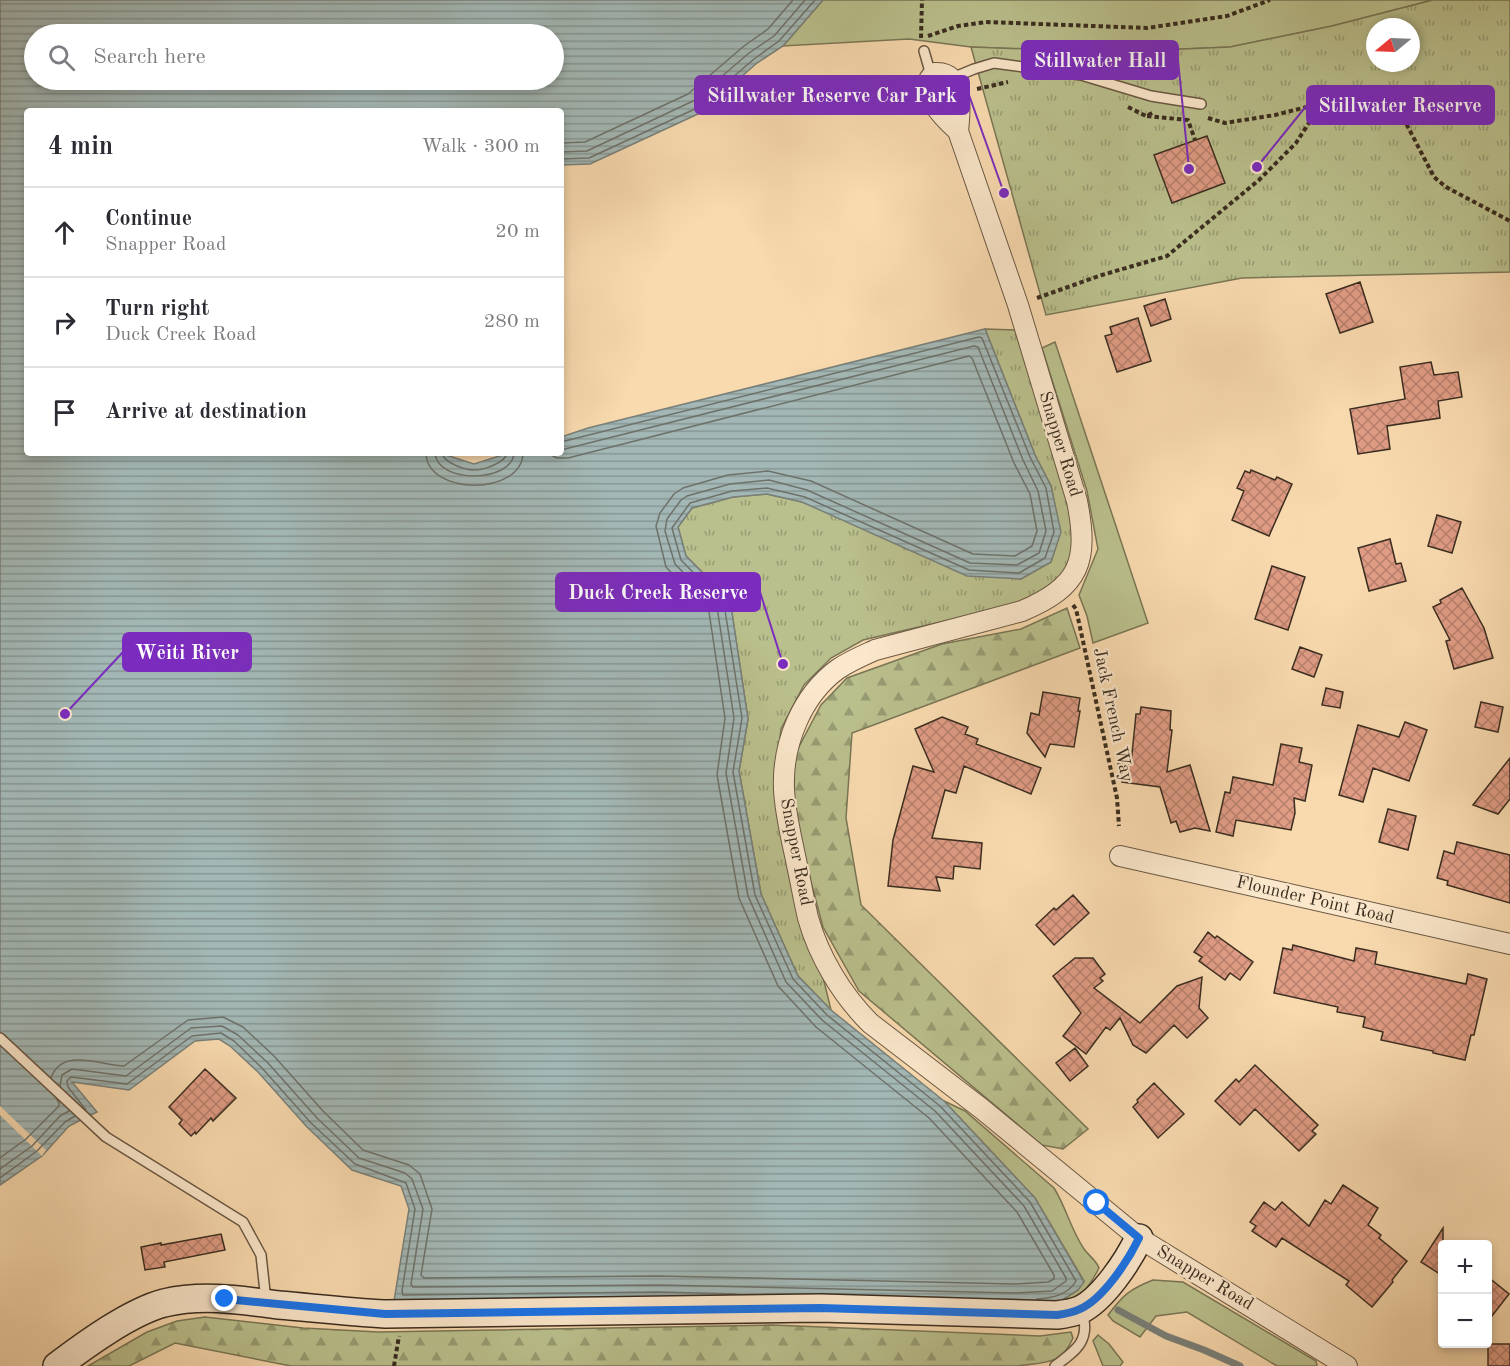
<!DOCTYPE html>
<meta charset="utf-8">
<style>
body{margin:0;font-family:"Old Standard TT",serif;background:#f2f2f3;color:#2b2b33}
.controls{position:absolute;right:18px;bottom:18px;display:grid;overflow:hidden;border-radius:6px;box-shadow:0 3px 9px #0003}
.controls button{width:54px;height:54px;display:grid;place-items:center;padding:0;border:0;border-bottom:2px solid #e1e1e2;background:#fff;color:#2b2b33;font:30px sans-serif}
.compass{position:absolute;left:1366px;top:18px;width:54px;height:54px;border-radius:50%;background:#fff;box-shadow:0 3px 9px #0003;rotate:251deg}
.stop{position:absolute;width:18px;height:18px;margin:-14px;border:4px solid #1a73e8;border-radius:50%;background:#fff}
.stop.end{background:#1a73e8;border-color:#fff;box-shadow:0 2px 6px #0008}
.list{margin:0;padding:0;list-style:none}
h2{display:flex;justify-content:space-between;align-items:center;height:78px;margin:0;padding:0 24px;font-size:26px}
h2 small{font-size:20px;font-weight:400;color:#7c7c81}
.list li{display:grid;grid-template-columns:39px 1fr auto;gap:18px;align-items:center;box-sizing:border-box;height:90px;padding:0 24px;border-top:2px solid #e1e1e2}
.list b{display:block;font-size:22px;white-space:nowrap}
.list p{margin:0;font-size:20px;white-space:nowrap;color:#7c7c81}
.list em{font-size:20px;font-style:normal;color:#7c7c81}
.icon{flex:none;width:33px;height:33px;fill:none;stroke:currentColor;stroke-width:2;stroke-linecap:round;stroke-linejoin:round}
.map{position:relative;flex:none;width:1510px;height:1366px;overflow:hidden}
.search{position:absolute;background:#fff;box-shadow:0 3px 9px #0003;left:24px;top:24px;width:540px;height:66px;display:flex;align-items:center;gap:15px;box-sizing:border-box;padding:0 21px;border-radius:33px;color:#7c7c81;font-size:22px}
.panel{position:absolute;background:#fff;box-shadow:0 3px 9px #0003;left:24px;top:108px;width:540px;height:348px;border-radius:6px}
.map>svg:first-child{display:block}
</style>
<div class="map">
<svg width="1510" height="1366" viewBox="0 0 1510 1366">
<defs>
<pattern id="forest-firs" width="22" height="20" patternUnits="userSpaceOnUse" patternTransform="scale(1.5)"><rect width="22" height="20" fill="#bac08d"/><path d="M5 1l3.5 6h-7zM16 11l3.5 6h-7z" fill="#989c73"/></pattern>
<pattern id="park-tufts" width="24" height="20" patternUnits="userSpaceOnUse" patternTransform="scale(1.5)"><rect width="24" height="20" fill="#bac08d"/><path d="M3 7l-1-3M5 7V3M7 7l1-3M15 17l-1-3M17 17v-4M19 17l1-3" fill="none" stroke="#989c73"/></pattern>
<pattern id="water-rules" width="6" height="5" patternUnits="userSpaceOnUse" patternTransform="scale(1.5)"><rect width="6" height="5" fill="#a3b8b6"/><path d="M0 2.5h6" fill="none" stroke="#869694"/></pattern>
<pattern id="building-cross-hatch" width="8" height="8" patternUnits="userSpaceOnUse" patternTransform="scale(1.5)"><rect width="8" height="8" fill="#e09c85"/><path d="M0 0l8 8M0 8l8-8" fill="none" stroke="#b7806c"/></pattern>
</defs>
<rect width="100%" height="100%" fill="#f9daaf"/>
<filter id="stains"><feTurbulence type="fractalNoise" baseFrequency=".00333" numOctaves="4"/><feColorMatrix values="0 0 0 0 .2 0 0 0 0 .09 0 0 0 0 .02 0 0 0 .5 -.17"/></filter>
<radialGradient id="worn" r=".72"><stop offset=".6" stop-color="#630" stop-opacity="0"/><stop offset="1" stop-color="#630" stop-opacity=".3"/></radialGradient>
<path fill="#bac08d" stroke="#7a7656" stroke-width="1.5" d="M 823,0 L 1433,0 L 1332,26 L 1230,47 L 1112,52 L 971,47 L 909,39 L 783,46 Z
M 1055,342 L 1148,623 L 1093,643 L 1087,616 L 1079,595 L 1098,549 L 1087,491 L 1042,348 Z
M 944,1101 L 965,1111 L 1054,1188 C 1066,1207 1071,1230 1084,1249 C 1089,1256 1096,1260 1099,1268 C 1087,1292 1081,1296 1056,1304 L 1078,1290 L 1084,1281 L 1035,1198 Z
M 1153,1280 L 1183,1282 L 1316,1361 L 1317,1366 L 1277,1366 L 1187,1312 L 1156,1316 L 1140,1337 L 1113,1321 L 1108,1315 C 1123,1295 1130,1289 1153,1280 Z
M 1098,1335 L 1109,1344 L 1123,1362 L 1120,1366 L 1103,1366 L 1093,1341 Z"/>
<path fill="url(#forest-firs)" stroke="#7a7656" stroke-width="1.5" d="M 1067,608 L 1080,648 L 852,733 L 846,818 L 861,905 L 1088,1129 L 1063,1149 L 1042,1145 L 859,991 L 823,927 L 795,822 L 793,758 L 821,705 L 847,678 L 942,644 L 1021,629 Z
M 205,1317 L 303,1328 L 378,1332 L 772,1325 L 1040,1336 L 1071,1332 L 1073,1338 C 1061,1366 1044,1362 1016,1366 L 291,1366 L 175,1343 L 129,1366 L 88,1366 L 147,1332 L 177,1321 Z"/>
<path fill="url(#park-tufts)" stroke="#7a7656" stroke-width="1.5" fill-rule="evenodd" d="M 1433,0 L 1510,0 L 1510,272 L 1242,278 L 1046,315 L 971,47 L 1112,52 L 1230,47 L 1332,26 ZM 1375,27 L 1411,27 L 1411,63 L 1375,63 Z
M 985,329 L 1015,330 L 1067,495 L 1077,547 L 1065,572 L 1042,593 L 1018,604 L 863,640 L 831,658 L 804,685 L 781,729 L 775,779 L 831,1010 L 798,976 L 761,894 L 739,771 L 748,719 L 730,600 L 686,556 L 678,527 L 692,508 L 733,497 L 767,494 L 802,502 L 1021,579 L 1051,562 L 1060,532 L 1051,486 L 1035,455 Z"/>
<path fill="url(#water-rules)" stroke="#79807a" stroke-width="1.5" fill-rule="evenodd" d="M 0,0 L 823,0 L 783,46 L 757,63 L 700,113 L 590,164 L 561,165 L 561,111 L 27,111 L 27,453 L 440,453 L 474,464 L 509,453 L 561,453 L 561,437 L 588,428 L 985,329 L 1035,455 L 1051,486 L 1061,532 L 1051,562 L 1021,579 L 967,576 L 802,502 L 767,494 L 733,497 L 692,508 L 678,527 L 686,556 L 730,600 L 748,719 L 739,771 L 761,894 L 798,976 L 831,1010 L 944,1101 L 1035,1198 L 1084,1282 L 1078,1290 L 1056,1304 L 394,1301 L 409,1209 L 401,1186 L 352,1170 L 307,1127 L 258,1072 L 230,1046 L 219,1039 L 195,1041 L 129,1090 L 72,1082 L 97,1112 L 69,1126 L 42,1156 L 0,1185 ZM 34,34 L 554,34 L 554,80 L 34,80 Z"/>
<path fill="#f9daaf" d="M 0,1106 L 46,1150 L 42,1156 L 0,1115 Z"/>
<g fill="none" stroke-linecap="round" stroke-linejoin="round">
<path stroke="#6e726b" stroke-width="1.5" d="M 561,143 L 585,142 L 688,94 L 744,46 L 768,29 L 793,0
M 561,152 L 587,151 L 693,101 L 749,53 L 774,36 L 805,0
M 561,159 L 589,158 L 697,108 L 754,59 L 779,41 L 815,0
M 561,442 L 979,337 L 982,338 L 1030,457 L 1046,488 L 1054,532 L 1045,558 L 1019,573 L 969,570 L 805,497 L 767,488 L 732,491 L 690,503 L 672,528 L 681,560 L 724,604 L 742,718 L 733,772 L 755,895 L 793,979 L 827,1015 L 940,1106 L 1030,1202 L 1076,1281 C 1068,1295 1052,1298 1037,1299
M 426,453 C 427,496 522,496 523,453
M 435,453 C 437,484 512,483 514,453
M 442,453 C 444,463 465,470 474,470 C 484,470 505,463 507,453
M 51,1078 C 62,1047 100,1065 124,1066 L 188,1020 L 223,1017 L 243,1027 L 274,1056 L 323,1111 L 363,1150 L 409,1165 L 420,1174 L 432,1209 L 421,1275 L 424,1278 L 659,1276 L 1014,1284 L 1048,1282 L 1054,1279 L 1054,1275 L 1017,1212 L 929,1118 L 816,1027 L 778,986 L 739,898 L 717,775 L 725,718 L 709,612 L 666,567 L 656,526 L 660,513 L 674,494 L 683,488 L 728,475 L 768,471 L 811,481 L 973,554 L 1015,556 L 1032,546 L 1037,531 L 1030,494 L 1014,463 L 972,358 L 969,356 L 568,458 L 557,458 L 547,453
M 60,1086 L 62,1075 L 72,1069 L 126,1076 L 191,1028 L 222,1026 L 238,1035 L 268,1063 L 317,1118 L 359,1158 L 405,1173 L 412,1179 L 423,1209 L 411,1284 L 413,1287 L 659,1285 L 1015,1293 L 1052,1291 L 1066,1281 L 1066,1278 L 1024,1206 L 935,1111 L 822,1020 L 786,982 L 748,896 L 726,773 L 734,718 L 717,607 L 675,564 L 665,531 L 667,519 L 681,500 L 687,496 L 730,484 L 769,480 L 807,490 L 970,563 L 1017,565 L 1039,553 L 1046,531 L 1038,491 L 1023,460 L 978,347 L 974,346 L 561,450
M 86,1110 L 68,1087 L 67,1081 L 71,1077 L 127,1084 L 192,1036 L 221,1033 L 234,1041 L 262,1068 L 311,1123 L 355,1164 L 406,1183 L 415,1209 L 402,1291 L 403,1295 L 659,1292 L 736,1294
M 0,1158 L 26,1139 L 59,1106 L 59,1103 L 56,1098
M 0,1169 L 32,1146 L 60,1116 L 69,1111
M 0,1178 L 37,1151 L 65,1122 L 75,1116"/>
<path stroke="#79807a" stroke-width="7" d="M 1118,1310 L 1166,1336 L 1204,1350 L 1240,1366"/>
</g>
<path fill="url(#building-cross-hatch)" stroke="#3a2d20" stroke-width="1.5" d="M 1207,136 L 1225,183 L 1172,203 L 1154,155 Z
M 1360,282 L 1373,322 L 1340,333 L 1326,294 Z
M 1165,299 L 1171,319 L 1151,326 L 1144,306 Z
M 1138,318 L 1151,361 L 1117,372 L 1105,336 L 1112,334 L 1110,327 Z
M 1431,362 L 1434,375 L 1458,372 L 1462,397 L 1438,401 L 1440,418 L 1387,426 L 1390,449 L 1358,454 L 1350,409 L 1405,399 L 1400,367 Z
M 1251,470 L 1275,480 L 1277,477 L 1292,484 L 1269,536 L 1232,520 L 1244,491 L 1237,488 L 1245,471 L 1250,473 Z
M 1437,515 L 1461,522 L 1452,553 L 1428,546 Z
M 1390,539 L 1396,564 L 1401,563 L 1406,581 L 1369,591 L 1358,548 Z
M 1272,566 L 1305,577 L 1288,630 L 1255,619 Z
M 1462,588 L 1484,628 L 1493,658 L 1454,669 L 1446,641 L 1450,640 L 1433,607 L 1441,603 L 1440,600 Z
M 1300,647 L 1322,655 L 1314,677 L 1292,669 Z
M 1326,688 L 1343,692 L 1340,708 L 1322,705 Z
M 1043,692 L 1080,698 L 1078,711 L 1080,711 L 1074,747 L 1050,744 L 1045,757 L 1027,733 L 1031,713 L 1039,715 Z
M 1481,702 L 1503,707 L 1498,732 L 1475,727 Z
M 1141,707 L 1171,711 L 1170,730 L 1172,730 L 1167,772 L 1190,765 L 1210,831 L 1195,828 L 1180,832 L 1176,821 L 1171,823 L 1160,787 L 1122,782 L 1118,763 L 1131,764 L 1136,714 L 1140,714 Z
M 942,717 L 968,727 L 965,734 L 978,739 L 976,744 L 1041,768 L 1031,794 L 964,766 L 956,793 L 945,790 L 932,838 L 982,843 L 980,869 L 954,866 L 953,879 L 936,877 L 940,891 L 888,886 L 893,840 L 913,766 L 934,772 L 915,729 Z
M 1405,722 L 1427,730 L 1409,781 L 1373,768 L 1363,802 L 1339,795 L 1358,725 L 1399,737 Z
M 1281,744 L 1302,748 L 1299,762 L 1312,765 L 1305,801 L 1294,798 L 1295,813 L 1291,830 L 1236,820 L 1233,836 L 1216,832 L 1225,792 L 1230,793 L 1233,777 L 1273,785 Z
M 1510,758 L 1510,799 L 1498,814 L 1473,805 Z
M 1388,809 L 1416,816 L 1408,850 L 1379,842 Z
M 1457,842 L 1510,855 L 1510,903 L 1447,885 L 1448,881 L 1437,878 L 1444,851 L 1454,854 Z
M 1073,895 L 1089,913 L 1054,945 L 1036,925 L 1054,908 L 1056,910 Z
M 1208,932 L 1215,938 L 1217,936 L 1253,962 L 1240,980 L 1230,973 L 1225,980 L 1199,961 L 1202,957 L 1194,952 Z
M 1293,945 L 1354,961 L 1356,948 L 1377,952 L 1375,964 L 1466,984 L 1468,974 L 1487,979 L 1474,1035 L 1471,1035 L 1465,1060 L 1433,1053 L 1433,1051 L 1381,1040 L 1383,1032 L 1363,1027 L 1365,1017 L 1337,1012 L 1338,1007 L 1274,993 L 1283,948 L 1292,950 Z
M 1075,958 L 1093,958 L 1105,974 L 1100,978 L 1103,981 L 1094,988 L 1140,1023 L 1177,986 L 1202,977 L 1199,1008 L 1208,1018 L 1187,1038 L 1174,1025 L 1146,1053 L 1133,1045 L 1120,1018 L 1110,1030 L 1106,1027 L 1086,1054 L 1063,1036 L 1081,1013 L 1053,976 Z
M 1075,1048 L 1088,1066 L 1070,1081 L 1056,1063 Z
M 1255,1065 L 1318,1125 L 1312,1131 L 1316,1134 L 1299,1151 L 1255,1109 L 1240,1125 L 1215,1101 L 1236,1079 L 1239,1082 Z
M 205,1069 L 236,1098 L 213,1121 L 211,1118 L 196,1134 L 195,1132 L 191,1136 L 179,1124 L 182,1120 L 169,1107 Z
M 1154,1083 L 1184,1114 L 1158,1138 L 1133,1107 L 1138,1102 L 1137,1100 Z
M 1343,1185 L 1378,1208 L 1368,1225 L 1381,1235 L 1379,1238 L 1407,1261 L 1392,1280 L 1393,1282 L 1372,1307 L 1346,1285 L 1349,1281 L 1282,1238 L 1276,1247 L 1252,1231 L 1256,1226 L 1250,1222 L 1264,1202 L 1275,1210 L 1282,1202 L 1309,1226 L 1325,1200 L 1331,1204 Z
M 1443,1228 L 1443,1276 L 1421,1262 Z
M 221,1234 L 225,1250 L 164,1262 L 165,1267 L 145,1270 L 141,1247 L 161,1243 L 161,1245 Z
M 1488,1277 L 1509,1294 L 1488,1321 Z
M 1488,1344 L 1510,1344 L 1510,1366 L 1488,1366 Z"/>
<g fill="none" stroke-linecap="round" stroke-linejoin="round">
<g stroke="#6a5844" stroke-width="12">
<path id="lane" d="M 924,51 L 931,75
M 950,79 L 974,69 L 994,63 L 1081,75 L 1151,96 L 1201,104
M 0,1038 L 106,1137 L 243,1222 L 261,1255 L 266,1301
M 1055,1366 C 1077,1350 1091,1340 1082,1311"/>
</g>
<g stroke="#6a5844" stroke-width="22">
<path id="street" d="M 958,131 C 946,120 913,89 935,73 C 965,71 960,112 958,131 L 1018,305 L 1077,501 C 1089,561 1080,587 1022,611 L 875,650 C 862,656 850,661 838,669 C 802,695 782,744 784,789 C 785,814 792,840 797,865 C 801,883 804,901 808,918 C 819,957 842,995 870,1023 L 982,1109 L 1139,1238 L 1347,1366
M 1120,856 L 1510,944"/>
</g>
<g stroke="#3a2d20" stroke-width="30">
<path id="secondary" d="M 57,1366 C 85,1345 130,1312 164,1303 C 203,1294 240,1300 279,1305 C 314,1308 349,1312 385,1314 L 820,1308 L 1057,1315 C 1065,1314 1072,1313 1080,1310 C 1103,1299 1128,1261 1139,1238"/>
</g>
<path stroke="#3a2d20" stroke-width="4" stroke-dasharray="4.5 3" stroke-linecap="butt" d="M 928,36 L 958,26 L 986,22 L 1147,28 L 1227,16 L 1270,0
M 921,38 L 922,0
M 977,89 L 1008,82
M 1128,107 L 1146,116 L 1154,112
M 1147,116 L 1188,120 L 1195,140
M 1208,118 L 1225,123 L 1275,115 L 1366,92 L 1384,96 L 1397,106 L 1434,177 L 1446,187 L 1510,221
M 1037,298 L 1102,275 L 1167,256 L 1259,180 L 1296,143 L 1312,118 L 1307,107
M 1073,605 L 1076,609 L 1117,798 L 1119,826
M 394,1366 L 399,1336"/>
<use href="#lane" stroke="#fbe7cb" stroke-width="9"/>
<use href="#street" stroke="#fbe7cb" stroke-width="20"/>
<use href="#secondary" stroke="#fbe7cb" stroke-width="27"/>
</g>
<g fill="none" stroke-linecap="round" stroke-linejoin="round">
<path stroke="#1a73e8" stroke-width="8" d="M 225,1299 L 385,1314 L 820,1308 L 1057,1315 C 1065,1314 1072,1313 1080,1309 C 1103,1299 1128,1261 1139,1238 L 1097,1203"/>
</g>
<g text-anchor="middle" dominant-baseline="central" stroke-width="4.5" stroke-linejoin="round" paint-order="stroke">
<g font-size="18" fill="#3a2d20" stroke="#fbe7cb">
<text transform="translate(1060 444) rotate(73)">Snapper Road</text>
<text transform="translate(1113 715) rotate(78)">Jack French Way</text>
<text transform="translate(796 852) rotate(79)">Snapper Road</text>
<text transform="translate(1315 900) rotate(13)">Flounder Point Road</text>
<text transform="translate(1205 1278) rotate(31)">Snapper Road</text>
</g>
</g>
<path fill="none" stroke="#7b2cbf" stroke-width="2" d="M1189 169L1178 60M1004 193L969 95M1257 167L1307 105M783 664L760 592M65 714L123 652"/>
<g fill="#7b2cbf" stroke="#fbe7cb" stroke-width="2">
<circle cx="1189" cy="169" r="6"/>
<circle cx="1004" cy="193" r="6"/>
<circle cx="1257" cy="167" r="6"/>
<circle cx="783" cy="664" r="6"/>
<circle cx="65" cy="714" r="6"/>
</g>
<g fill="#7b2cbf" stroke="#7b2cbf" stroke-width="2">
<rect x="1022" y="41" width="156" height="38" rx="6"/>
<rect x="695" y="76" width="274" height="38" rx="6"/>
<rect x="1307" y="86" width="187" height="38" rx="6"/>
<rect x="556" y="573" width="204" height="38" rx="6"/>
<rect x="123" y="633" width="128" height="38" rx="6"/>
</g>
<g font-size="20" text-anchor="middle" font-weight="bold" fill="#fff">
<text x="1100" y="67">Stillwater Hall</text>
<text x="832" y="102">Stillwater Reserve Car Park</text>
<text x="1400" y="112">Stillwater Reserve</text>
<text x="658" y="599">Duck Creek Reserve</text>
<text x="187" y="659">Wēiti River</text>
</g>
<rect width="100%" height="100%" filter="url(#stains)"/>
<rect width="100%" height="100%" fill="url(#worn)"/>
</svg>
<div class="controls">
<button>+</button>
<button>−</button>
</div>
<svg class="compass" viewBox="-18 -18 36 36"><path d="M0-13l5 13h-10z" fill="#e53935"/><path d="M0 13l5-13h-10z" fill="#7c7c81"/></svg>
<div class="stop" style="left:1097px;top:1203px"></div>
<div class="stop end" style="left:225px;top:1299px"></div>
<div class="search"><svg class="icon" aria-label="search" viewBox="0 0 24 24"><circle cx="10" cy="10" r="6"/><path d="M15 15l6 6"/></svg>Search here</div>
<section class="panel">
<h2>4 min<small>Walk · 300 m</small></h2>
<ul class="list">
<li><svg class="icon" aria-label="ahead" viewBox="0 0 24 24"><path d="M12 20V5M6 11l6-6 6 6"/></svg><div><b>Continue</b><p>Snapper Road</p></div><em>20 m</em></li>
<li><svg class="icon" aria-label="right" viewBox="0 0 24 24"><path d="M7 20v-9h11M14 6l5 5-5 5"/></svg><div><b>Turn right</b><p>Duck Creek Road</p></div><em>280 m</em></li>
<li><svg class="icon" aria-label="arrive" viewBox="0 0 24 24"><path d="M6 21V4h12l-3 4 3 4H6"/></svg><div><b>Arrive at destination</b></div></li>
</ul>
</section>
</div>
